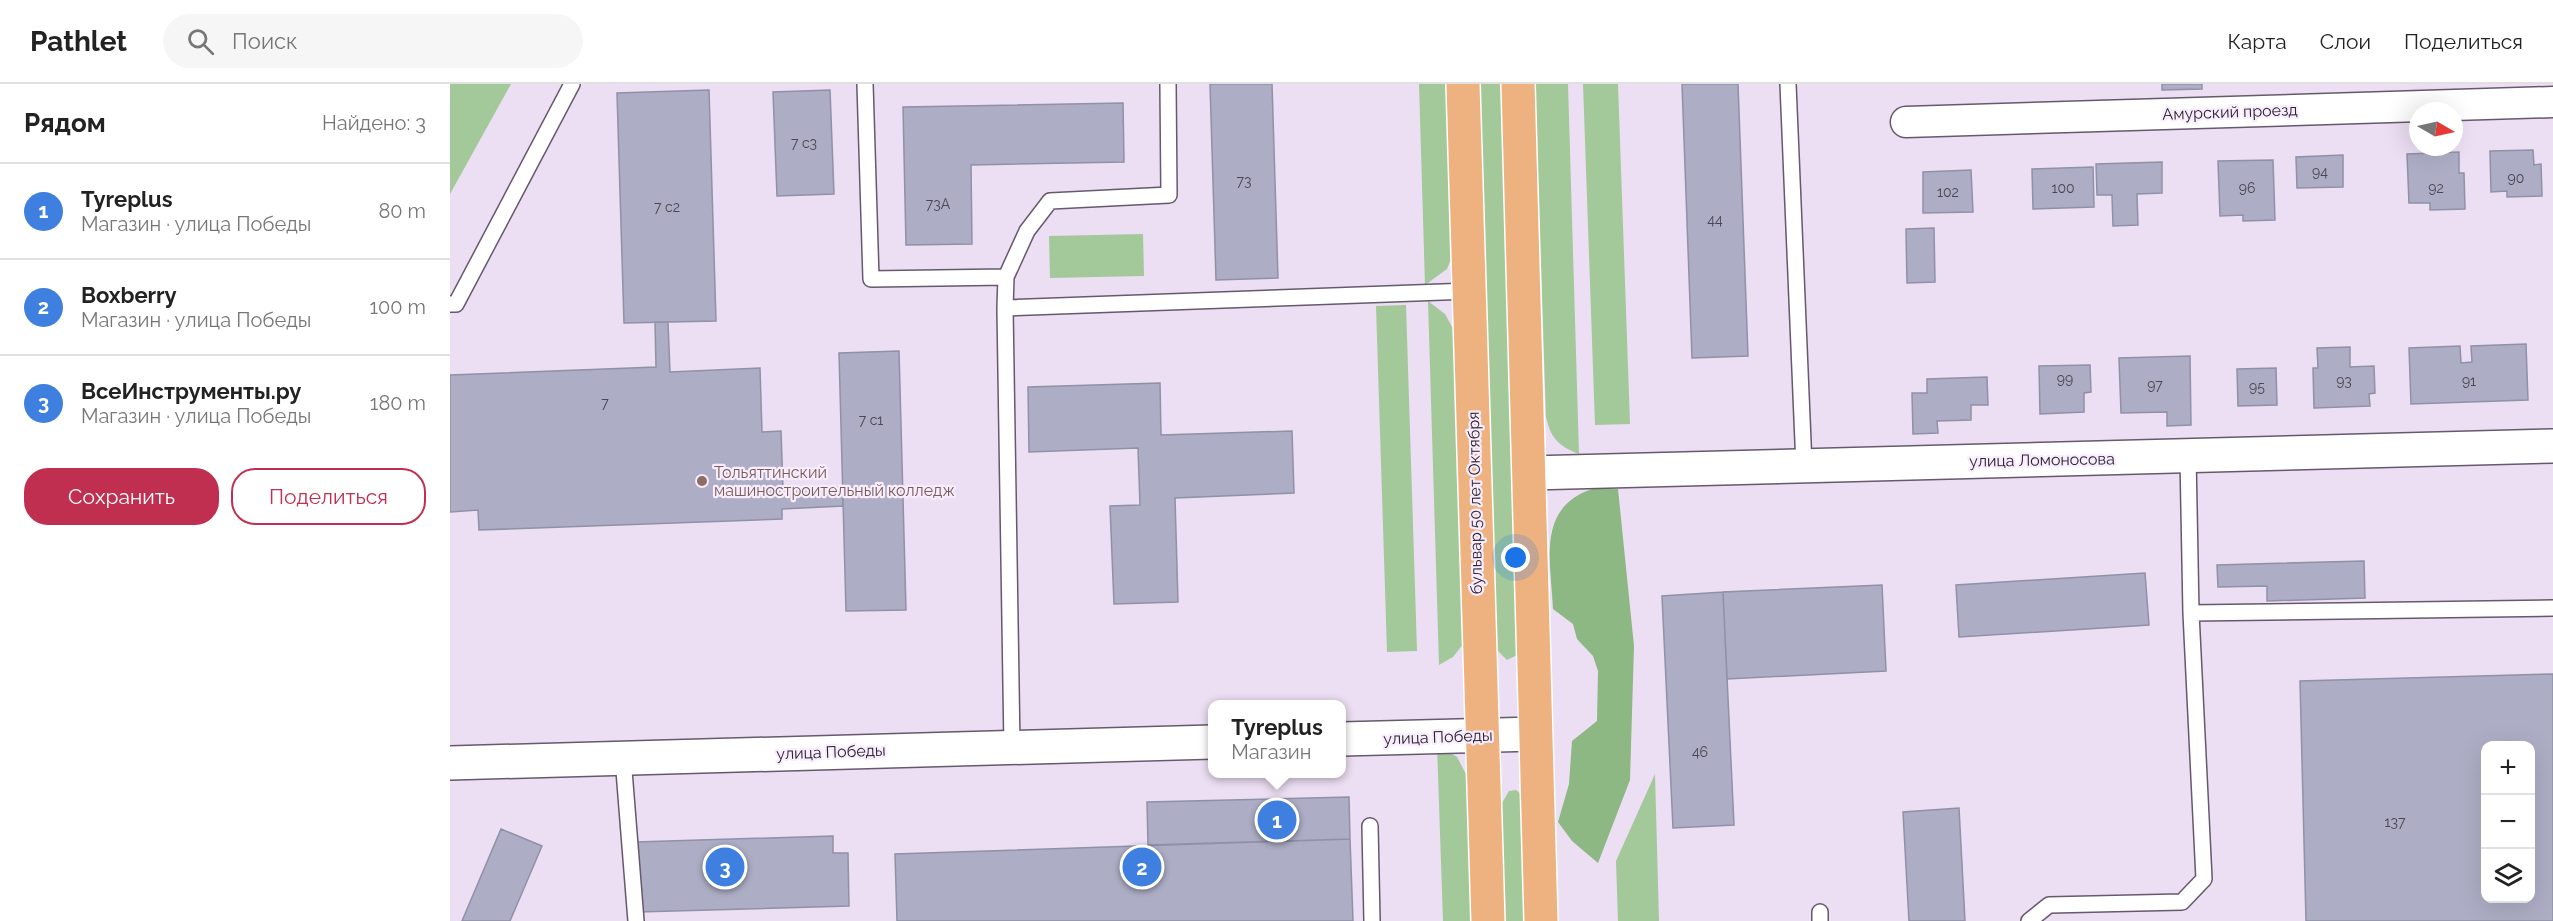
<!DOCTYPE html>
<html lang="ru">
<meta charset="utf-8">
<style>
body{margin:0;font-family:Raleway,sans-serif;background:#f6f6f6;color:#222}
.controls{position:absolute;right:18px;bottom:18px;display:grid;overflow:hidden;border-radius:12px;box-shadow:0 6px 24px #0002}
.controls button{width:54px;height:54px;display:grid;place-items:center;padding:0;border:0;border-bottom:2px solid #e0e0e0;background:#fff;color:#222;font:30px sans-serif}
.compass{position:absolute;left:1959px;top:18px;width:54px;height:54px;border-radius:50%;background:#fff;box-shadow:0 6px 24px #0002;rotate:99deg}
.you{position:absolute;left:1066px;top:474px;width:21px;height:21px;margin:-15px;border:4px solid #fff;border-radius:50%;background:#1a73e8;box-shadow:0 0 0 9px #1a73e833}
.badge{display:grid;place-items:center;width:39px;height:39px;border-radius:50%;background:#c02f50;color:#fff;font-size:20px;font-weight:700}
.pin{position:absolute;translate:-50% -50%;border:3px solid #fff;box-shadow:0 2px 6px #0006}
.popup{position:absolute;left:758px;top:616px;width:138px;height:78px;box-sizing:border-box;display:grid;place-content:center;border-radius:12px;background:#fff;filter:drop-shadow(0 2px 4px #0005);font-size:20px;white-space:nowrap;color:#767676}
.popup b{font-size:22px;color:#222}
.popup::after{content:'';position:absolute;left:50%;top:100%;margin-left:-12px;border:12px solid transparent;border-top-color:#fff}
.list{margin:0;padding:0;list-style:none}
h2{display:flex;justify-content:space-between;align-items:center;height:78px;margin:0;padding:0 24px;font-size:26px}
h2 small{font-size:20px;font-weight:400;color:#767676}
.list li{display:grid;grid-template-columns:39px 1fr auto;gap:18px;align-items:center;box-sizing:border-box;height:96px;padding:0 24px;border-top:2px solid #e0e0e0}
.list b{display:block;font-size:22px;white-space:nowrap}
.list p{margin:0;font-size:20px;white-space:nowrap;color:#767676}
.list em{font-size:20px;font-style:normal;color:#767676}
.actions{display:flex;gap:12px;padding:18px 24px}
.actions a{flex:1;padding:14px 0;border:2px solid #c02f50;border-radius:24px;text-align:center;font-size:21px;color:#c02f50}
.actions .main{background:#c02f50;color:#fff}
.icon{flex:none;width:33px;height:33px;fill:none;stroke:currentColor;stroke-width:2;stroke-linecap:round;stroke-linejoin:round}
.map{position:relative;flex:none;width:2103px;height:837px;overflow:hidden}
header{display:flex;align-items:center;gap:36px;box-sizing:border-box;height:84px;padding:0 30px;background:#fff;border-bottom:2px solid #e0e0e0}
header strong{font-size:28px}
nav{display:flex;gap:33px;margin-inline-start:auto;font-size:21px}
.search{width:420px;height:54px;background:#f6f6f6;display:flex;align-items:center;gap:15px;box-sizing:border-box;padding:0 21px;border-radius:33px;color:#767676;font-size:22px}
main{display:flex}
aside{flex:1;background:#fff}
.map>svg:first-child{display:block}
</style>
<header>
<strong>Pathlet</strong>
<div class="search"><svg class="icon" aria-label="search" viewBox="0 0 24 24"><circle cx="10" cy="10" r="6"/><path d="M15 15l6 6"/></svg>Поиск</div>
<nav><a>Карта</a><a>Слои</a><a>Поделиться</a></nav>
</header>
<main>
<aside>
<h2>Рядом<small>Найдено: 3</small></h2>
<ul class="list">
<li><span class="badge" style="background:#3f7fe0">1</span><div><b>Tyreplus</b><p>Магазин · улица Победы</p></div><em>80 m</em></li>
<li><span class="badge" style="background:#3f7fe0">2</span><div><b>Boxberry</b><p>Магазин · улица Победы</p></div><em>100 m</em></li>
<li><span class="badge" style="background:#3f7fe0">3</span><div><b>ВсеИнструменты.ру</b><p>Магазин · улица Победы</p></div><em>180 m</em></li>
</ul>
<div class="actions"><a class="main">Сохранить</a><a>Поделиться</a></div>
</aside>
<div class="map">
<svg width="2103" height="837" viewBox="0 0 2103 837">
<rect width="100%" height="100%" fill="#ecdef3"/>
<path fill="#a3c89a" d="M 0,0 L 61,0 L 0,110 Z
M 969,0 L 997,0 L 1003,170 L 997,185 L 975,201 Z
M 1029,0 L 1053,0 L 1067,571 L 1057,576 L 1047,566 Z
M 1085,0 L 1118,0 L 1129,370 C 1109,362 1101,355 1096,333 Z
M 1133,0 L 1168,0 L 1180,340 L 1145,341 Z
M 693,150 L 694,192 L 600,194 L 599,152 Z
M 978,217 L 995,230 L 1006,250 L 1014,559 L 1003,573 L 989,581 Z
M 956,221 L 967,567 L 937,568 L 926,222 Z
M 987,661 L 1007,673 L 1017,692 L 1022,837 L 993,837 Z
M 1205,690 L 1209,837 L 1168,837 L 1166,777 Z
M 1066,706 L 1071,710 L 1074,718 L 1077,837 L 1055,837 L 1052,719 L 1059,707 Z"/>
<path fill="#8db783" d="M 1142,405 L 1168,405 L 1184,562 L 1180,696 L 1148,779 L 1122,757 L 1108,738 L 1119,700 L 1122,657 L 1147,637 L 1148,587 L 1143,572 L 1127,555 L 1123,540 L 1103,525 C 1101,478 1086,424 1142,405 Z"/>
<path fill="#adadc5" stroke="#9090a7" stroke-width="1.5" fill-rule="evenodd" d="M 760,0 L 822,0 L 828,194 L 766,196 Z
M 1232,0 L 1288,0 L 1298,272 L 1242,274 Z
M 1712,0 L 1752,0 L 1752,5 L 1712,6 Z
M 259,6 L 266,237 L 174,239 L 167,9 Z
M 380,6 L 384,110 L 327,112 L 323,8 Z
M 673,19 L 674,78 L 521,81 L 522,160 L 456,161 L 453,23 Z
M 2083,66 L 2084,81 L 2091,80 L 2092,112 L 2057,113 L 2057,107 L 2041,108 L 2040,67 Z
M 2009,68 L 2009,89 L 2014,89 L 2015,125 L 1980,126 L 1980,119 L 1959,119 L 1957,70 Z
M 1893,71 L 1893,103 L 1847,104 L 1846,73 Z
M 1823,76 L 1825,136 L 1793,137 L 1793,131 L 1770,132 L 1768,77 Z
M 1712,78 L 1712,109 L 1687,110 L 1688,141 L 1663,142 L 1662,111 L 1647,111 L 1646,80 Z
M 1643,83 L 1644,123 L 1583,125 L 1582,85 Z
M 1521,86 L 1523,128 L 1473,129 L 1473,88 Z
M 1484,144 L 1485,198 L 1457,199 L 1456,145 Z
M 205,238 L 218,238 L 220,288 L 310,284 L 312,348 L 331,347 L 333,405 L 392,403 L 393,422 L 332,425 L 332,435 L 29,446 L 28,426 L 0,428 L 0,291 L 206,283 Z
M 2076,260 L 2078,316 L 1961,320 L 1959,264 L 2010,262 L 2011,279 L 2022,278 L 2021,262 Z
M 1900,263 L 1900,283 L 1924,282 L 1925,309 L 1919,310 L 1920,322 L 1864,324 L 1863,284 L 1868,284 L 1867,264 Z
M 449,267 L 456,526 L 396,527 L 389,269 Z
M 1740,272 L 1741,341 L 1717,342 L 1717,328 L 1671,329 L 1669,274 Z
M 1640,281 L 1641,308 L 1634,309 L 1634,328 L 1590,330 L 1589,282 Z
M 1826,284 L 1827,321 L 1788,322 L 1787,285 Z
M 1537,293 L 1538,321 L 1521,321 L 1521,336 L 1487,337 L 1488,349 L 1463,350 L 1462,309 L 1477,309 L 1477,295 Z
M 710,299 L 711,351 L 842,347 L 844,409 L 725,414 L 728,518 L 664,520 L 660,422 L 690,421 L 688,364 L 579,368 L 578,303 Z
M 1914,477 L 1915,514 L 1817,517 L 1817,502 L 1768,503 L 1767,481 Z
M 1695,489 L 1699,541 L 1509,553 L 1506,501 Z
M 1432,501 L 1436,587 L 1277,595 L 1273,508 Z
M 1273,508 L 1284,741 L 1223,744 L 1212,512 Z
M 2103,590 L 2103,837 L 1856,837 L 1850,597 ZM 2036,662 L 2080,662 L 2080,814 L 2036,814 Z
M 899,713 L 900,755 L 698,761 L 697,718 Z
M 1509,724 L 1515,837 L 1459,837 L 1453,728 Z
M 51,745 L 92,762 L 60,837 L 12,837 Z
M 383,752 L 383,769 L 398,769 L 399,822 L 188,828 L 186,758 Z
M 900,755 L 903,837 L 447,837 L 445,770 Z"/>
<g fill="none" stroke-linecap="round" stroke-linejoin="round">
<g stroke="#66596c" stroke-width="18">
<path id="lane" d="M 415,0 L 421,195 L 556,193 L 577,147 L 600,117 L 719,111 L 718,0
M 1338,0 L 1354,382
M 0,220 L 6,220 L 122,0
M 555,224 L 556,193
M 1741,529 L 2103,524
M 562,663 L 555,224 L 1020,207
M 173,674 L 186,837
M 920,742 L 922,837
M 1370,828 L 1370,837
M 1579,837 L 1599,821 L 1732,818 L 1754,795 L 1741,529 L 1738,372"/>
</g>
<g stroke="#66596c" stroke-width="33">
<path id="street" d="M 1456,38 L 2103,18"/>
</g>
<g stroke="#66596c" stroke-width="36">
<path id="secondary" d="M 1080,389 L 2103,362
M 892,655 L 1085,650
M 0,679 L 762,658"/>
</g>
<g stroke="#fff" stroke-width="36">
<path id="primary" d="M 1013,0 L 1038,837
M 1068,0 L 1091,837"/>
</g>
<use href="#lane" stroke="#fff" stroke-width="15"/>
<use href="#street" stroke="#fff" stroke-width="30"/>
<use href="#secondary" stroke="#fff" stroke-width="33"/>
<use href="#primary" stroke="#eeb281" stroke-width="33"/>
</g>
<circle fill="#8d6e63" stroke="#f8ecfe" stroke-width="2" cx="252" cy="397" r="6"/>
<g text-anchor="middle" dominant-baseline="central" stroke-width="4.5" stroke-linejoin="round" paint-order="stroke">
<g font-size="14" fill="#4a4652">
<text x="354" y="59">7 с3</text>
<text x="1870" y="88">94</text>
<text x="2066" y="94">90</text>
<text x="794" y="97">73</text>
<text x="1613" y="104">100</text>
<text x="1797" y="104">96</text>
<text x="1986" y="104">92</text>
<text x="1498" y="108">102</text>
<text x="488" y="120">73А</text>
<text x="217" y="123">7 с2</text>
<text x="1265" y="136">44</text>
<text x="1615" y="295">99</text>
<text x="1894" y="297">93</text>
<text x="2019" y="297">91</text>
<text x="1705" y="301">97</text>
<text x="1807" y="303">95</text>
<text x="155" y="319">7</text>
<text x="421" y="336">7 с1</text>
<text x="1250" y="668">46</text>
<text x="1945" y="738">137</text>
</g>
<g font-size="16" fill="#29232b" stroke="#f8ecfe">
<text transform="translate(1780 28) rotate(-2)">Амурский проезд</text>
<text transform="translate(1592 376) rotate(-1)">улица Ломоносова</text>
<text transform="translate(1025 419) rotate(-91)">бульвар 50 лет Октября</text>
<text transform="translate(988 653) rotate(-2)">улица Победы</text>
<text transform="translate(381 668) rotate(-2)">улица Победы</text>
</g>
<g font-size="16" fill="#785e54" stroke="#f8ecfe" text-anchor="start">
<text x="264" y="388">Тольяттинский<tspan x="264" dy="18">машиностроительный колледж</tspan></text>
</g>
</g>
</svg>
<div class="controls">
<button>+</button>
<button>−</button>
<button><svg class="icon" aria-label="layers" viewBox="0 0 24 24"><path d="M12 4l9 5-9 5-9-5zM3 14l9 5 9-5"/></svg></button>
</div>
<svg class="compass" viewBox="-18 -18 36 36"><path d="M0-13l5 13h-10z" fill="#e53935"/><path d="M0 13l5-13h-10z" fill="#767676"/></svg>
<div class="you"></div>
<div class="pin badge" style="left:827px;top:736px;background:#3f7fe0">1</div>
<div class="popup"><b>Tyreplus</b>Магазин</div>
<div class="pin badge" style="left:692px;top:783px;background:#3f7fe0">2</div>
<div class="pin badge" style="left:275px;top:783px;background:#3f7fe0">3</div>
</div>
</main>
